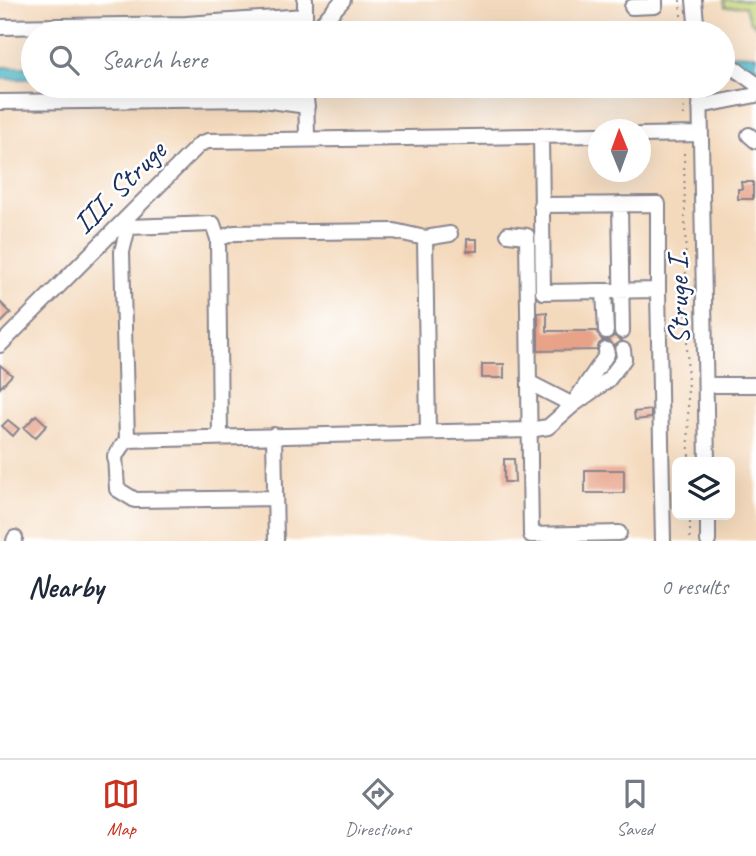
<!DOCTYPE html>
<style>
body{margin:0;font-family:Caveat,sans-serif;background:#f6f6f7;color:#1f2937}
.controls{position:absolute;right:21px;bottom:21px;display:grid;overflow:hidden;border-radius:10px;box-shadow:0 7px 28px #0002}
.controls button{width:63px;height:63px;display:grid;place-items:center;padding:0;border:0;border-bottom:2px solid #e0e1e3;background:#fff;color:#1f2937;font:35px sans-serif}
.compass{position:absolute;left:588px;top:119px;width:63px;height:63px;border-radius:50%;background:#fff;box-shadow:0 7px 28px #0002;rotate:359deg}
.list{margin:0;padding:0;list-style:none}
h2{display:flex;justify-content:space-between;align-items:center;height:91px;margin:0;padding:0 28px;font-size:30px}
h2 small{font-size:23px;font-weight:400;color:#747a83}
.icon{flex:none;width:38px;height:38px;fill:none;stroke:currentColor;stroke-width:2;stroke-linecap:round;stroke-linejoin:round}
.map{position:relative;flex:none;width:756px;height:541px;overflow:hidden}
.search{position:absolute;background:#fff;box-shadow:0 7px 28px #0002;left:21px;right:21px;top:21px;height:77px;display:flex;align-items:center;gap:18px;box-sizing:border-box;padding:0 24px;border-radius:38px;color:#747a83;font-size:26px}
.sheet{height:217px;background:#fff}
nav{display:flex;justify-content:space-around;align-items:center;box-sizing:border-box;height:98px;border-top:2px solid #e0e1e3;background:#fff;font-size:19px;color:#747a83}
nav a{display:grid;justify-items:center;gap:4px}
nav .on{color:#c8321e}
.map>svg:first-child{display:block}
</style>
<div class="map">
<svg width="756" height="541" viewBox="0 0 756 541">
<rect width="100%" height="100%" fill="#fff"/>
<filter id="ink" filterUnits="userSpaceOnUse"><feTurbulence type="fractalNoise" baseFrequency=".0143" numOctaves="2"/><feDisplacementMap in="SourceGraphic" scale="14" xChannelSelector="R" yChannelSelector="G"/><feConvolveMatrix kernelMatrix="1 2 1 2 8 2 1 2 1" color-interpolation-filters="sRGB"/></filter>
<filter id="wash" filterUnits="userSpaceOnUse"><feTurbulence type="fractalNoise" baseFrequency=".00686" numOctaves="4" result="noise"/><feDisplacementMap in="SourceGraphic" scale="28" xChannelSelector="R" yChannelSelector="G"/><feGaussianBlur stdDeviation="1.57" result="paint"/><feColorMatrix in="noise" values="0 0 0 0 0 0 0 0 0 0 0 0 0 0 0 0 0 1.4 0 .05"/><feComposite in="paint" operator="in"/></filter>
<g filter="url(#wash)">
<rect width="100%" height="100%" fill="#f4dabd"/>
<path fill="#c3d375" stroke="#6f816a" stroke-width="2" d="M 724,0 L 756,0 L 756,26 L 750,21 L 745,6 L 725,7 Z"/>
<path fill="#4dbac8" stroke="#347493" stroke-width="2" d="M 723,54 L 756,55 L 756,80 L 723,65 Z
M 0,67 L 33,67 L 33,79 L 0,79 Z"/>
<g id="blocks">
<path fill="#e7a288" d="M 741,182 L 753,182 L 753,199 L 738,199 L 738,189 L 742,189 Z
M 467,239 L 477,239 L 477,251 L 467,251 Z
M 0,302 L 11,313 L 0,324 Z
M 547,312 L 547,331 L 596,331 L 602,340 L 607,340 L 614,336 L 622,341 L 614,346 L 609,341 L 603,341 L 599,344 L 597,350 L 538,351 L 538,313 Z
M 482,364 L 504,364 L 504,378 L 482,378 Z
M 0,365 L 12,375 L 0,388 Z
M 651,410 L 651,418 L 635,420 L 634,412 Z
M 36,415 L 47,425 L 35,438 L 24,428 Z
M 8,420 L 19,429 L 13,436 L 2,426 Z
M 504,459 L 514,459 L 515,482 L 504,482 Z
M 585,470 L 624,470 L 624,493 L 585,493 Z"/>
</g>
</g>
<g filter="url(#ink)">
<use href="#blocks" fill-opacity="0" stroke="#88848e" stroke-width="2"/>
<g fill="none" stroke-linecap="round" stroke-linejoin="round">
<g stroke="#88848e" stroke-width="18">
<path id="minor" d="M 694,0 L 697,33
M 632,7 L 655,6 L 655,0
M 0,27 L 186,24 L 305,16 L 305,0
M 313,33 L 343,0
M 734,68 L 756,84
M 306,86 L 307,139
M 700,86 L 707,462
M 0,102 L 256,99 L 307,106
M 700,106 L 756,95
M 541,135 L 543,292 L 658,290 L 663,541
M 640,135 L 700,134
M 749,135 L 756,141
M 620,204 L 622,331
M 541,205 L 658,204 L 658,290
M 508,234 L 527,236 L 531,535 L 619,533
M 425,238 L 450,234
M 218,239 L 213,224 L 128,227 L 122,252 L 127,440 L 529,430 L 548,427 L 573,405 L 608,380 L 624,359 L 623,350
M 604,291 L 606,331
M 0,345 L 200,144 L 208,141 L 598,135
M 530,383 L 573,405
M 706,385 L 756,385
M 577,398 L 607,354 L 606,350
M 274,435 L 276,541
M 220,436 L 218,239 L 234,233 L 394,231 L 425,238 L 428,432
M 127,440 L 115,456 L 117,489 L 135,500 L 275,498
M 708,515 L 708,541
M 14,541 L 15,538"/>
</g>
<path stroke="#88848e" stroke-width="2" stroke-dasharray="2 5" stroke-linecap="butt" d="M 680,0 L 682,33
M 683,86 L 684,116
M 684,153 L 689,462
M 690,515 L 690,541"/>
<use href="#minor" stroke="#fff" stroke-width="14"/>
</g>
</g>
<g text-anchor="middle" dominant-baseline="central" stroke-width="5" stroke-linejoin="round" paint-order="stroke">
<g font-size="30" fill="#1b2f5e" stroke="#fff">
<text transform="translate(119 187) rotate(-45)">III. Struge</text>
<text transform="translate(678 298) rotate(-91)">Struge I.</text>
</g>
</g>
</svg>
<div class="controls">
<button><svg class="icon" aria-label="layers" viewBox="0 0 24 24"><path d="M12 4l9 5-9 5-9-5zM3 14l9 5 9-5"/></svg></button>
</div>
<svg class="compass" viewBox="-18 -18 36 36"><path d="M0-13l5 13h-10z" fill="#e53935"/><path d="M0 13l5-13h-10z" fill="#747a83"/></svg>
<div class="search"><svg class="icon" aria-label="search" viewBox="0 0 24 24"><circle cx="10" cy="10" r="6"/><path d="M15 15l6 6"/></svg>Search here</div>
</div>
<section class="sheet">
<h2>Nearby<small>0 results</small></h2>
<ul class="list">
</ul>
</section>
<nav>
<a class="on"><svg class="icon" aria-label="map" viewBox="0 0 24 24"><path d="M3 6l6-2 6 2 6-2v14l-6 2-6-2-6 2zM9 4v14M15 6v14"/></svg>Map</a>
<a><svg class="icon" aria-label="directions" viewBox="0 0 24 24"><path d="M12 3l9 9-9 9-9-9zM9 14v-3h6M13 9l2 2-2 2"/></svg>Directions</a>
<a><svg class="icon" aria-label="saved" viewBox="0 0 24 24"><path d="M7 4h10v16l-5-4-5 4z"/></svg>Saved</a>
</nav>
